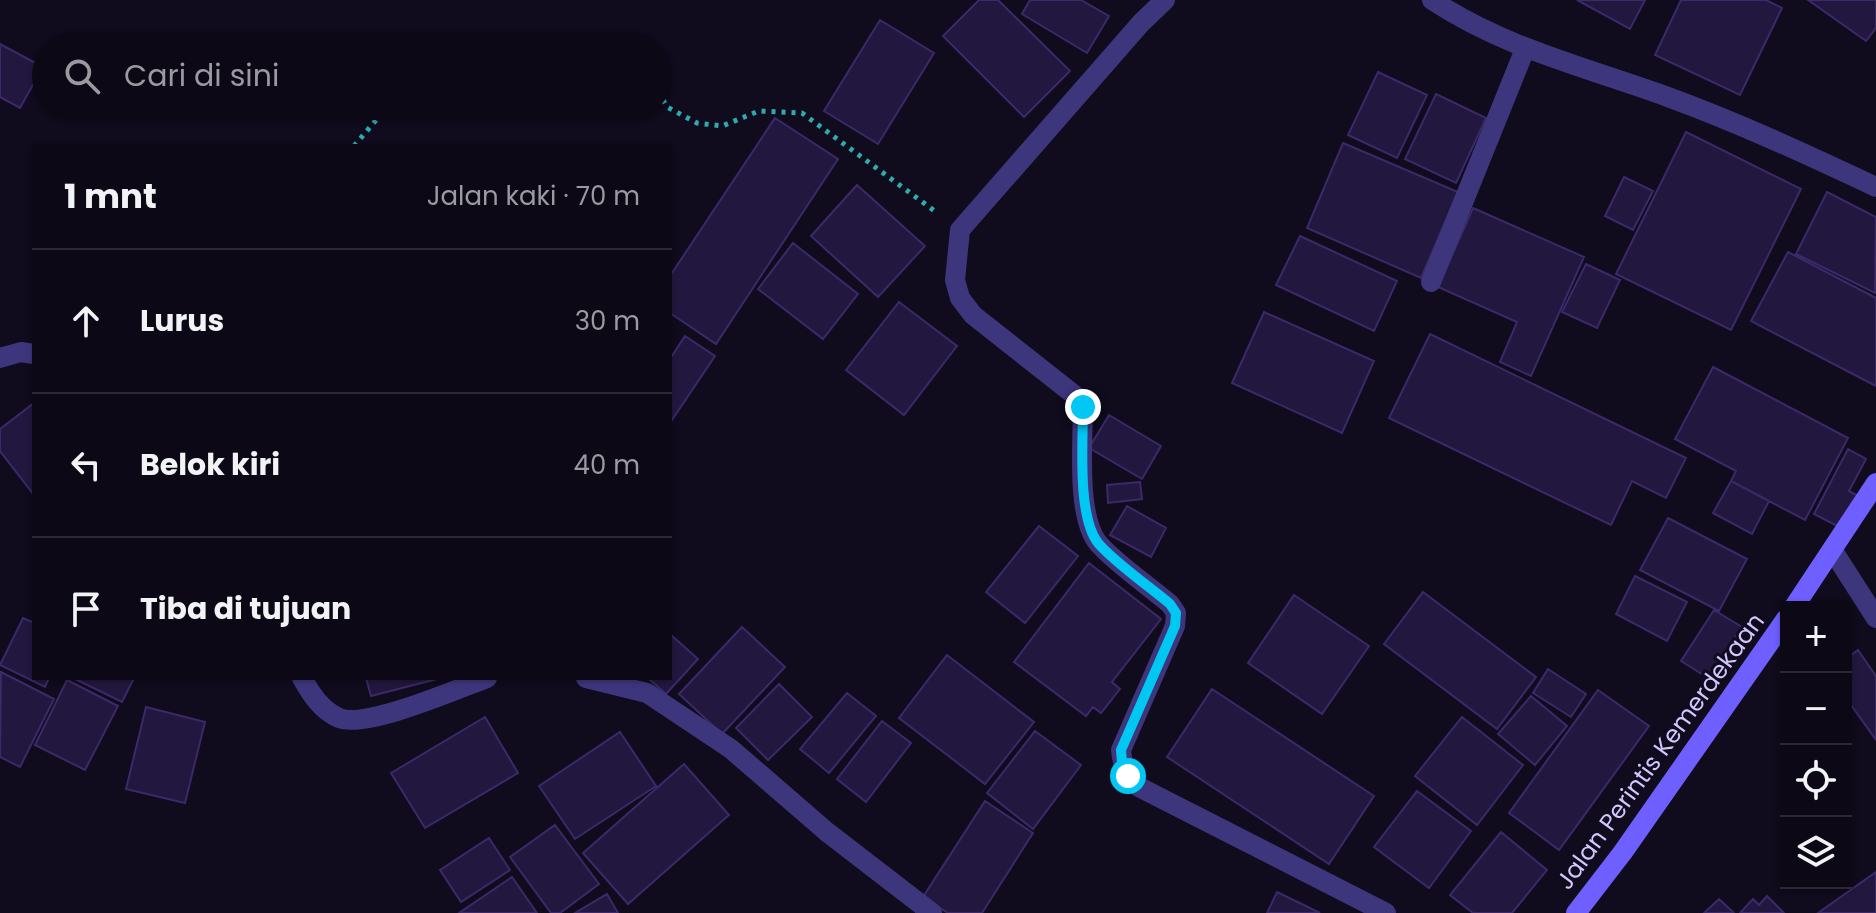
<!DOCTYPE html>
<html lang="id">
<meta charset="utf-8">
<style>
body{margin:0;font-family:Poppins,sans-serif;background:#15111f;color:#f1f3f6}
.controls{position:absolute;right:24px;bottom:24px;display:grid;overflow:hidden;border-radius:0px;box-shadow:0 2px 6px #0004}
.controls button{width:72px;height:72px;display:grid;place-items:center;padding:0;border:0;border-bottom:2px solid #2c2935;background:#0c0816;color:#f1f3f6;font:40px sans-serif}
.stop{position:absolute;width:24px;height:24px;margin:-18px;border:6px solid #00c8f3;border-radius:50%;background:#fff}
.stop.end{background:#00c8f3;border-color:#fff;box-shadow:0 2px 8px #0008}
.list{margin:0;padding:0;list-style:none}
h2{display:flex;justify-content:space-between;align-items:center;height:104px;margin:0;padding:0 32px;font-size:34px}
h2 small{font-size:26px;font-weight:400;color:#9a9aa1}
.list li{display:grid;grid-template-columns:52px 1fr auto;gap:24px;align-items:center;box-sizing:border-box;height:144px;padding:0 32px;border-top:2px solid #2c2935}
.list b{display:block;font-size:30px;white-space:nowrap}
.list em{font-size:26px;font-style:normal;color:#9a9aa1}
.icon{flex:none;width:44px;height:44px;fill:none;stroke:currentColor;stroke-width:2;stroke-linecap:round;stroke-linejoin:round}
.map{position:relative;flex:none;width:1876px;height:913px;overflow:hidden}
.search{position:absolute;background:#0c0816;box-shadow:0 2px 6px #0004;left:32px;top:32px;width:640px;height:88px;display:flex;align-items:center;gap:20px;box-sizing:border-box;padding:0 28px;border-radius:44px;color:#9a9aa1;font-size:30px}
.panel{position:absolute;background:#0c0816;box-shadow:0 2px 6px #0004;left:32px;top:144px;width:640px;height:536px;border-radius:0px}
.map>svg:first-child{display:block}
</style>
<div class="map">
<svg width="1876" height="913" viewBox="0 0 1876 913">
<rect width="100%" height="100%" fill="#100b1d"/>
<path fill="#22173e" stroke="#3b296a" stroke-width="2" d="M 979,0 L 998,0 L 1070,71 L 1024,117 L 943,36 Z
M 1030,0 L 1081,0 L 1109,16 L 1087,53 L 1022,14 Z
M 1577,0 L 1645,0 L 1630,29 Z
M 1681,0 L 1766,0 L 1782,8 L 1740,95 L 1655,55 Z
M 1808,0 L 1876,0 L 1876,28 L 1866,41 Z
M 880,20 L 934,53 L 878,144 L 824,111 Z
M 0,44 L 43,67 L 20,108 L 0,97 Z
M 1378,72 L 1427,95 L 1397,158 L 1348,135 Z
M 1436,94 L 1486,118 L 1456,183 L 1405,159 Z
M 775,118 L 838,159 L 716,344 L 670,313 L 670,276 Z
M 1686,132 L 1801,189 L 1731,330 L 1616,274 Z
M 1343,143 L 1458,192 L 1421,278 L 1307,228 Z
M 1624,177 L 1653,191 L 1633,230 L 1605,216 Z
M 857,185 L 925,246 L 878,297 L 811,236 Z
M 1827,192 L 1876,217 L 1875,293 L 1796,254 Z
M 1473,208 L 1584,257 L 1531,376 L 1500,362 L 1517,322 L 1438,287 Z
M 1300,236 L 1397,281 L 1374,331 L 1276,285 Z
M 793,243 L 858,294 L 823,339 L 758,289 Z
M 1788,252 L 1876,298 L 1876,386 L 1751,321 Z
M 1586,264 L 1620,280 L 1597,328 L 1562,312 Z
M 899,302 L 957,346 L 904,415 L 846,370 Z
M 1264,312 L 1374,361 L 1342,433 L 1232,383 Z
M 1430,334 L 1686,458 L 1666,498 L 1632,481 L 1611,525 L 1389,418 Z
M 685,336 L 715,356 L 670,423 L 670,359 Z
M 1713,367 L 1848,438 L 1805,520 L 1731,481 L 1736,471 L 1675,439 Z
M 34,403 L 34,495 L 0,451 L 0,429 Z
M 1109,415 L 1161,446 L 1142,479 L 1089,448 Z
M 1848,449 L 1866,459 L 1849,491 L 1860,497 L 1843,529 L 1814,514 Z
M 1731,481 L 1769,501 L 1752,534 L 1713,513 Z
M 1140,482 L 1142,499 L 1108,503 L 1107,485 Z
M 1127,506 L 1166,528 L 1151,557 L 1110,535 Z
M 1668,518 L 1747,559 L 1719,611 L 1640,570 Z
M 1039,526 L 1078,556 L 1025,623 L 986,592 Z
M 1089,563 L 1161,619 L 1112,682 L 1120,689 L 1101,713 L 1093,707 L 1086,716 L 1014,662 Z
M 1635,576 L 1687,602 L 1667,641 L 1616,614 Z
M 1423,592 L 1536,677 L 1497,729 L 1384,644 Z
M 1294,595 L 1369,646 L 1322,714 L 1248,663 Z
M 1714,610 L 1742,627 L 1708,678 L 1681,661 Z
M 23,618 L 34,623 L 34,678 L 49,678 L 45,687 L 0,665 Z
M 742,627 L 785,667 L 722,734 L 679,694 Z
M 670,634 L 698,659 L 666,694 L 648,678 L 670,678 Z
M 1858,650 L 1876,676 L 1876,740 L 1846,698 L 1846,659 Z
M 947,655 L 1034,722 L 985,784 L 899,718 Z
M 1548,669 L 1586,694 L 1571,717 L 1533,693 Z
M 1,672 L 54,699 L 20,767 L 0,757 Z
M 73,678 L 134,678 L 122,702 Z
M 366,678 L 441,678 L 371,696 Z
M 67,680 L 118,706 L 85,770 L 35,745 Z
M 779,684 L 812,717 L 768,760 L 736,728 Z
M 1212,689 L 1374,796 L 1329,864 L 1167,757 Z
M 1598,690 L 1649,726 L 1559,850 L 1509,813 Z
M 847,693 L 876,716 L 829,773 L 800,749 Z
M 1531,696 L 1567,726 L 1535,765 L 1498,734 Z
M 146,707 L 205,722 L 185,803 L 126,789 Z
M 485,717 L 518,773 L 425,828 L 391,773 Z
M 1462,717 L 1523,765 L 1477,825 L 1415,776 Z
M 882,721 L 911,743 L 866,802 L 837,779 Z
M 1035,731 L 1081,765 L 1033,829 L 987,793 Z
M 620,732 L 656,786 L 575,839 L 539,786 Z
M 684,764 L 729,815 L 628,904 L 583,853 Z
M 1417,791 L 1471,831 L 1429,888 L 1374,847 Z
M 985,801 L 1033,833 L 982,913 L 948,913 L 923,897 Z
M 555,825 L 599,884 L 560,913 L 551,913 L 510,857 Z
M 1501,832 L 1547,870 L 1512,913 L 1473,913 L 1450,895 Z
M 489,838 L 510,870 L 461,902 L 440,870 Z
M 1876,872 L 1876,913 L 1818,913 Z
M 512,877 L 537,913 L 459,913 Z
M 1277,892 L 1320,913 L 1267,913 Z
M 607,894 L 618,913 L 575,913 Z
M 1767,896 L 1784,913 L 1740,913 L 1753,899 L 1759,905 Z
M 1719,899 L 1734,913 L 1704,913 Z"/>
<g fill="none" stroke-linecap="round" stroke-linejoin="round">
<path stroke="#2cacaf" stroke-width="5" stroke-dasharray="4 6" stroke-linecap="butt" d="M 552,46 L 595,42 L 604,46
M 658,91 L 667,107 L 697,123 L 722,126 L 759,111 L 802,113 L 936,212
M 354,146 L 388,106"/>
<path stroke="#3e367d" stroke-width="20" d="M 1165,0 L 1141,23 L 960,230 L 955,280 L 960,298 L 973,315 L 1077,397 L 1083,407 C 1083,441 1076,516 1098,543 C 1114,562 1150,587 1170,604 L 1176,613 L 1175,626 L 1121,750 C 1122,766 1128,775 1139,787 L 1386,913
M 1432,0 C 1504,48 1588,68 1668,97 C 1739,123 1808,155 1876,187
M 1431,282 L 1525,49
M 0,358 L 21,352 L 34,354
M 1833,551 L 1876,618
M 302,678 C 311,694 321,710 339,718 C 366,729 457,689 487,678
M 586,678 L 647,693 L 731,749 L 827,832 L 932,913"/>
<path stroke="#6f5fff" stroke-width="20" d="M 1794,607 L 1876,483
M 1576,913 L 1623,852 L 1786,619"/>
</g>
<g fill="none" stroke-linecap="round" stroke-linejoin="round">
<path stroke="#00c8f3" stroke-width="10" d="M 1083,407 C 1083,441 1077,516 1098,543 C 1114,562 1150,587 1170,604 L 1176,613 L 1175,626 L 1121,750 L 1122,763 L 1128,776"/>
</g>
<g text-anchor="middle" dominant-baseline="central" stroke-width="6" stroke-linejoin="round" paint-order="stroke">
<g font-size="24" fill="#d2c8ff" stroke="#100b1d">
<text transform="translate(1660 751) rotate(-54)">Jalan Perintis Kemerdekaan</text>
</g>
</g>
</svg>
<div class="controls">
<button>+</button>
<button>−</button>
<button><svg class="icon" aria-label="locate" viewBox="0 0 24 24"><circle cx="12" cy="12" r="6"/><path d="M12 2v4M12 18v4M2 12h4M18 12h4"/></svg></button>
<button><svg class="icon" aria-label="layers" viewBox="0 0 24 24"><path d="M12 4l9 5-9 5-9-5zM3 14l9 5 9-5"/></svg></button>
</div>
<div class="stop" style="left:1128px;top:776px"></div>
<div class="stop end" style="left:1083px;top:407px"></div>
<div class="search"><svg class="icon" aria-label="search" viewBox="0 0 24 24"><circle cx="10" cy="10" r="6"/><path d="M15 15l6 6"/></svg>Cari di sini</div>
<section class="panel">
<h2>1 mnt<small>Jalan kaki · 70 m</small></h2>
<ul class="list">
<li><svg class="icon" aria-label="ahead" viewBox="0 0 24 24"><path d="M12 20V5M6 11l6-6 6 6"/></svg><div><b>Lurus</b></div><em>30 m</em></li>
<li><svg class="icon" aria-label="left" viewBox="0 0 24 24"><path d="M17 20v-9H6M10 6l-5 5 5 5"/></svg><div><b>Belok kiri</b></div><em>40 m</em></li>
<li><svg class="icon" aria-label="arrive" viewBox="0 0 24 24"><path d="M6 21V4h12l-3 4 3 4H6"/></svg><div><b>Tiba di tujuan</b></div></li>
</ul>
</section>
</div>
